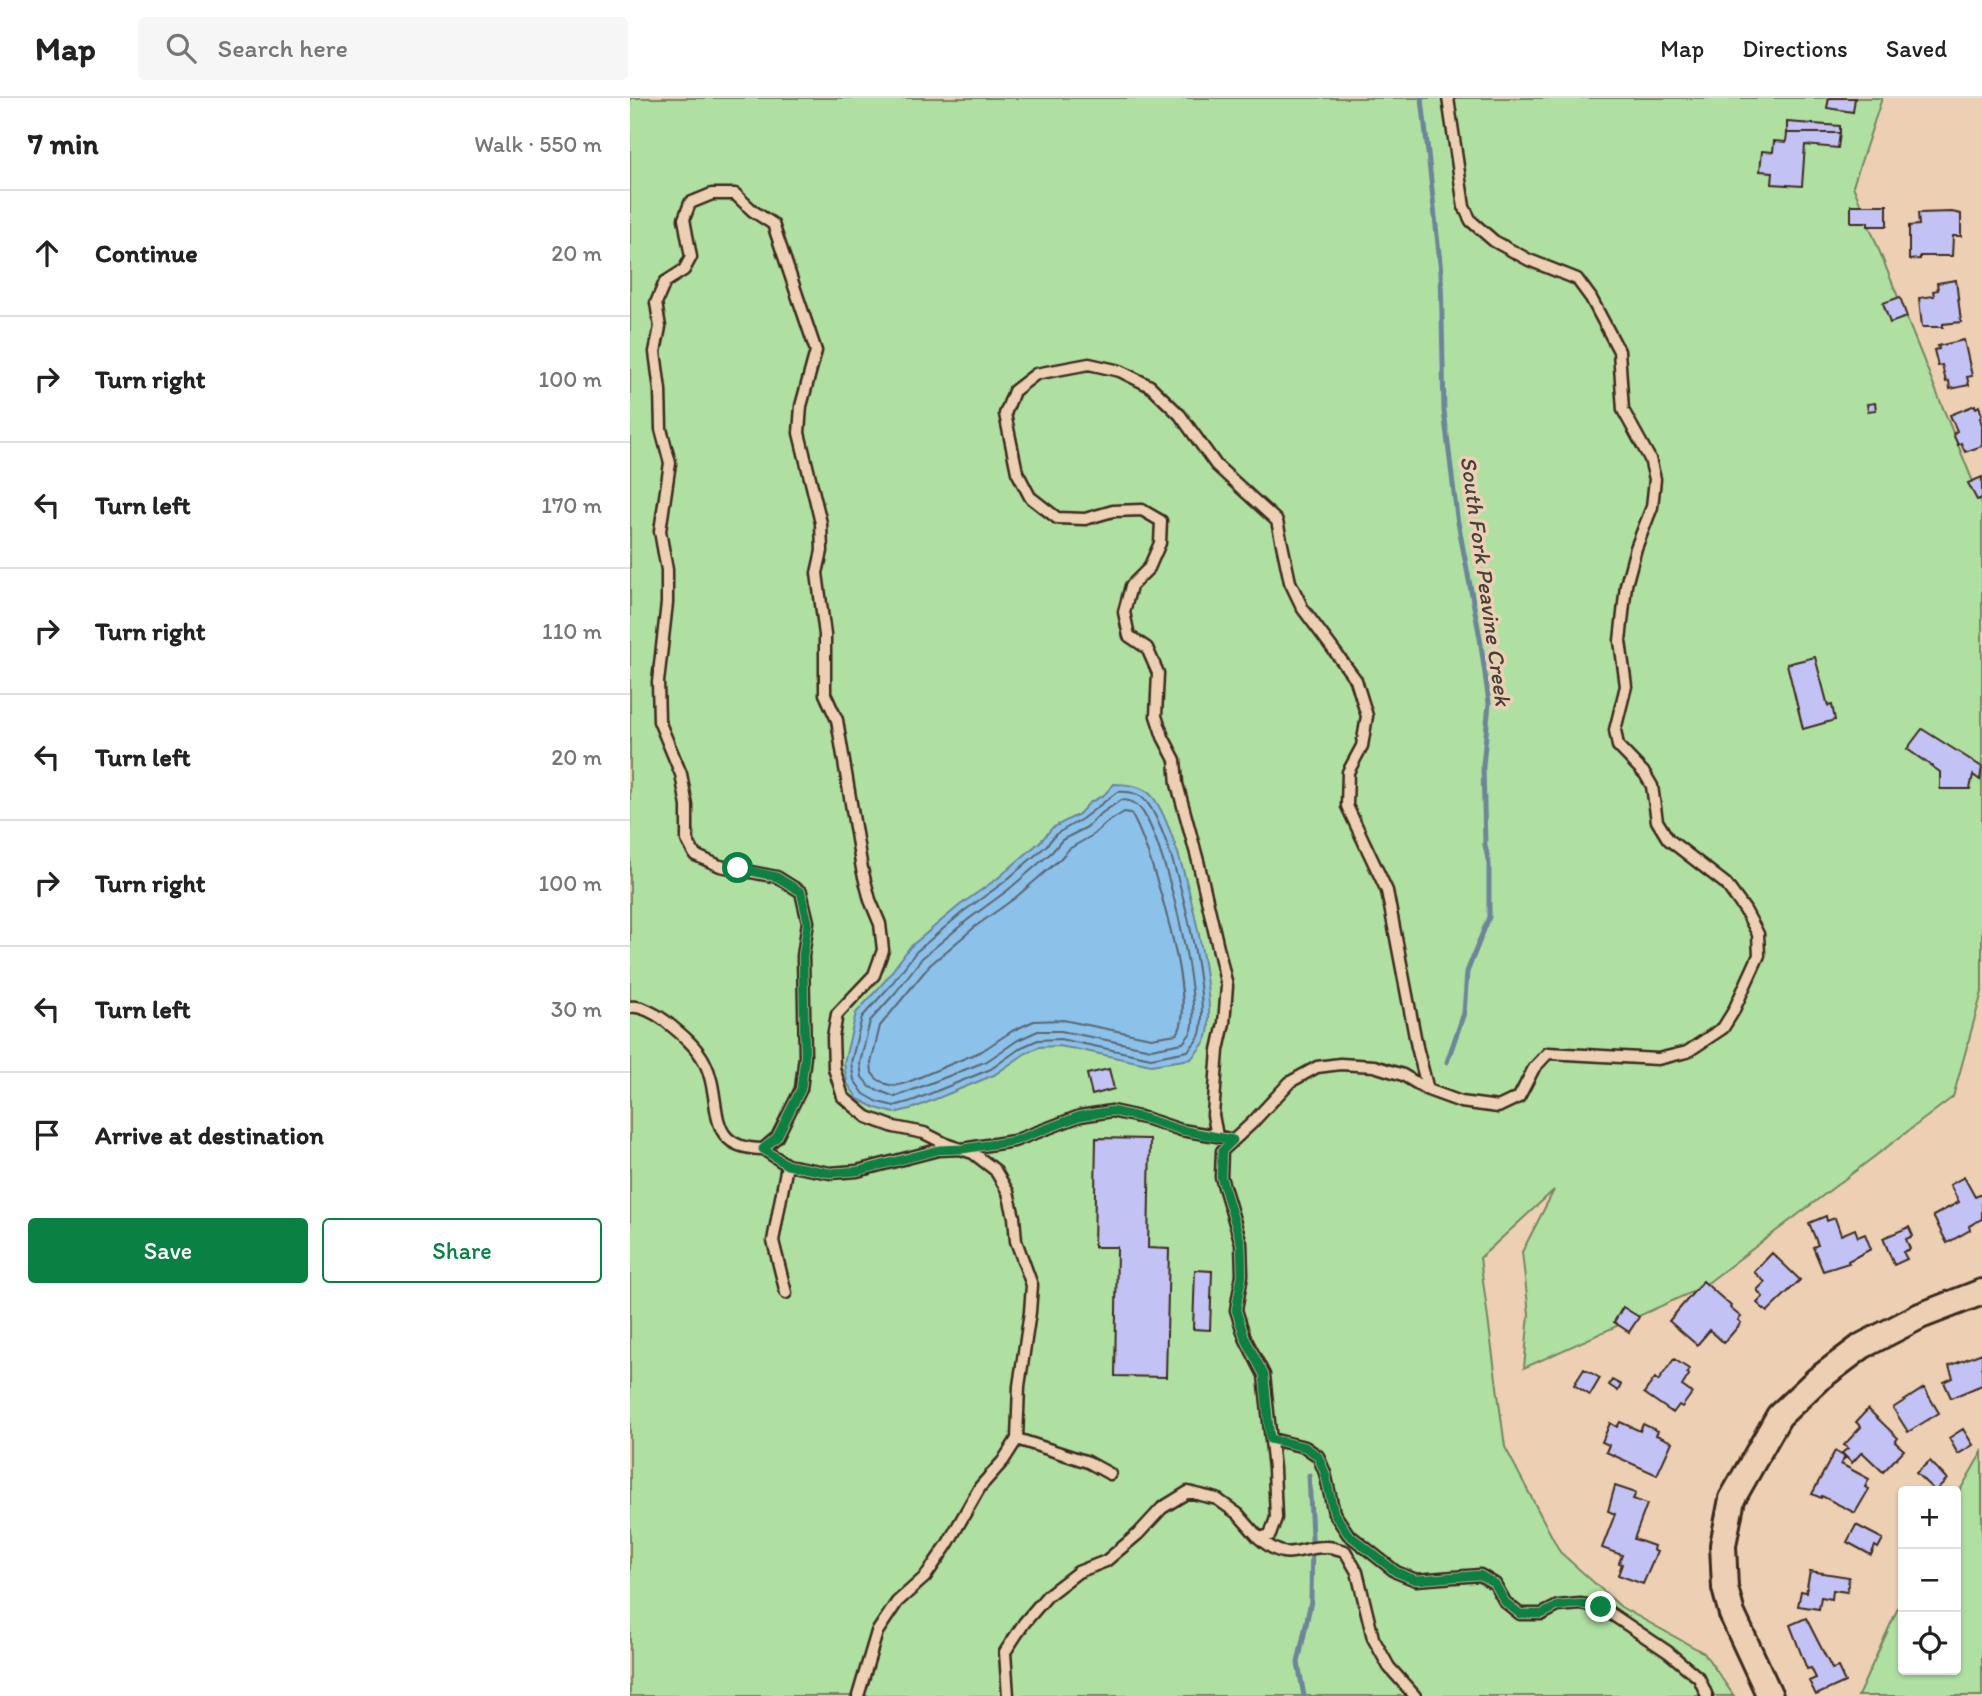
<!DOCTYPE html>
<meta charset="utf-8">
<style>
body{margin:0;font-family:Itim,sans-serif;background:#f6f6f6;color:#222}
.controls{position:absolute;right:21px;bottom:21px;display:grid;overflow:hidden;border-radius:7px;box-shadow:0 2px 5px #0004}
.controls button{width:63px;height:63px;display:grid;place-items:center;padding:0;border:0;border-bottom:2px solid #e0e0e0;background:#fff;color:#222;font:35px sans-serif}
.stop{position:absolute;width:21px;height:21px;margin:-16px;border:5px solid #0b8043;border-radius:50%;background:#fff}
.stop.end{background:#0b8043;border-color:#fff;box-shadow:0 2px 7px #0008}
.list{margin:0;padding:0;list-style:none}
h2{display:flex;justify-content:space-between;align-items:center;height:91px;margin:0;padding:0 28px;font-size:30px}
h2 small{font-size:23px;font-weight:400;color:#767676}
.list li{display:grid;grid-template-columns:46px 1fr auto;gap:21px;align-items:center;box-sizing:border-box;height:126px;padding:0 28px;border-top:2px solid #e0e0e0}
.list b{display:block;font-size:26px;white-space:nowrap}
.list em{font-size:23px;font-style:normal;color:#767676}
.actions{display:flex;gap:14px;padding:21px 28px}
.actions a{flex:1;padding:16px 0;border:2px solid #0b8043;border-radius:7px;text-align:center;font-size:24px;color:#0b8043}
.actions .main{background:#0b8043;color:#fff}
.icon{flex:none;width:38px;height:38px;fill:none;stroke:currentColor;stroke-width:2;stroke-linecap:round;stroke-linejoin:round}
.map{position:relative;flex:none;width:1352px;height:1598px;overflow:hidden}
header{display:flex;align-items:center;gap:42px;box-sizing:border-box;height:98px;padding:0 35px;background:#fff;border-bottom:2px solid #e0e0e0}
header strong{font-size:33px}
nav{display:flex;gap:38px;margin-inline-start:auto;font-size:24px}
.search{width:490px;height:63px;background:#f6f6f6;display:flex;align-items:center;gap:18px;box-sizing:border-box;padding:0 24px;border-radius:7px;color:#767676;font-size:26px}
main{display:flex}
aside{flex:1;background:#fff}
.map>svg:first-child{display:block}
</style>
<header>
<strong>Map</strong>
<div class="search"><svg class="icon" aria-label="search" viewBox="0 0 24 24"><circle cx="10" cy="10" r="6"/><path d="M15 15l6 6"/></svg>Search here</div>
<nav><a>Map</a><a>Directions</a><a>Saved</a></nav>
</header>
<main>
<aside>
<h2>7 min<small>Walk · 550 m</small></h2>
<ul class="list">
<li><svg class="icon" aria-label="ahead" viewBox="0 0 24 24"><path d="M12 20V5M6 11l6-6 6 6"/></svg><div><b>Continue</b></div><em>20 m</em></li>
<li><svg class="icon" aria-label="right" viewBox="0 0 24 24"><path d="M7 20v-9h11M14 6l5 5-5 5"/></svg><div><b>Turn right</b></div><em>100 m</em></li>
<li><svg class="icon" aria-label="left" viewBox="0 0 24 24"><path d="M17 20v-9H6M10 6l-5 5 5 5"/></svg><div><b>Turn left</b></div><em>170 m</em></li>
<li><svg class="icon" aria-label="right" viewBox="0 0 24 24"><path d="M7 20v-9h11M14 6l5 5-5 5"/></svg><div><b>Turn right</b></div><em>110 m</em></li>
<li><svg class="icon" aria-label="left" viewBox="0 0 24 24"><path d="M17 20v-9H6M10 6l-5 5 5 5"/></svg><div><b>Turn left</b></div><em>20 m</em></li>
<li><svg class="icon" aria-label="right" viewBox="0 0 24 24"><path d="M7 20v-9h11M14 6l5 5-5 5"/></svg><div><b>Turn right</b></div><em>100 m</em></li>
<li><svg class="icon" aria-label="left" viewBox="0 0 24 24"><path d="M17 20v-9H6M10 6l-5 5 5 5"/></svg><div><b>Turn left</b></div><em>30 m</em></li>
<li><svg class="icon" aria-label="arrive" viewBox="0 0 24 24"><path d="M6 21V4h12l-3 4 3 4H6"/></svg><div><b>Arrive at destination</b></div></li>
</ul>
<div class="actions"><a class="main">Save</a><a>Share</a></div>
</aside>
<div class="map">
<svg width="1352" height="1598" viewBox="0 0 1352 1598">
<rect width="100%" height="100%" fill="#edd0b4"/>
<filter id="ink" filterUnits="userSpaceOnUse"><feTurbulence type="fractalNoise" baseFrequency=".0143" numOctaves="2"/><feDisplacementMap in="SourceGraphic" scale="14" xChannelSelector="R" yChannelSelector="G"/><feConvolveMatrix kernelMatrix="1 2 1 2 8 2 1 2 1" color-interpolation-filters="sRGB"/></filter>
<g filter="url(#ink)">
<path fill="#afe0a1" stroke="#758560" stroke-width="2" d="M 0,0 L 1252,0 L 1223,88 L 1352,406 L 1352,894 L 1323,999 L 1071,1190 L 894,1270 L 899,1216 L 892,1154 L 924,1092 L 850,1160 L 875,1349 L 930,1454 L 991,1509 L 1074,1555 L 1104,1598 L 0,1598 Z
M 1352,1354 L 1352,1598 L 1228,1598 L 1273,1499 L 1273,1572 L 1326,1572 L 1326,1399 Z"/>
<path fill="#8cc1ea" stroke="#6c8598" stroke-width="2" d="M 484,686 C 496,686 510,687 520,696 C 549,724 589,900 577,939 C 574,947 566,955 561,961 L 521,967 L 446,951 L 428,948 L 409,949 L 396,955 L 364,977 L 284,1010 L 264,1015 L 246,1010 L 228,1001 L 217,985 L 214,965 L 226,915 L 254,884 L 280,849 L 330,807 L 368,780 L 412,742 L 422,730 L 449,716 L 459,705 L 474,697 Z"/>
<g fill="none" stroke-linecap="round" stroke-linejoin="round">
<path stroke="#5b6670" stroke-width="2" d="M 487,694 C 497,693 509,695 516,703 C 543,735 581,896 570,936 C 568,942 562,948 558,953 L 521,960 L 430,941 L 408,942 L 392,949 L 361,971 L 282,1003 L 264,1008 L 248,1004 L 234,996 L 224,982 L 221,965 L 232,919 L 260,888 L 286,854 L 334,813 L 373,785 L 416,748 L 426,736 L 452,721 Z
M 491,702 C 498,702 505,704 510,710 C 534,739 571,896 562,932 C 560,937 556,941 553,945 L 521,951 L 431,933 L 408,933 L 388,942 L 357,963 L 265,999 L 240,989 L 232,979 L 230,965 L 240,923 L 266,894 L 292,860 L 340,820 L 378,792 L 422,754 L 432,742 L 457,729 L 469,717 Z
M 494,714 L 501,715 L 504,721 C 521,753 569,908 547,936 L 521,940 L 433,922 L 404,923 L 382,933 L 352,953 L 276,985 L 264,988 L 256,986 L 247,981 L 242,975 L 241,965 L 250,928 L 300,867 L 346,828 L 385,800 L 429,762 L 439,751 L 463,737 L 475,726 Z"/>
<path stroke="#6c8598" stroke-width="5" d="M 792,0 L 811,174 L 814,313 L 827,419 L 850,540 L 859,605 L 853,668 L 855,747 L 859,766 L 859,819 L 837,874 L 834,915 L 817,964
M 674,1598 L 668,1565 L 681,1503 L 682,1438 L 679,1377"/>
</g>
<path fill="#c3c2f4" stroke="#3b2a1e" stroke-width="2" d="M 1199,0 L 1225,0 L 1223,14 L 1197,10 Z
M 1157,24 L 1210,28 L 1210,35 L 1157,35 Z
M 1157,35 L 1210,35 L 1208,50 L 1175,47 L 1172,88 L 1142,86 L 1143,74 L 1130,73 L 1132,53 L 1143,54 L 1144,43 L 1156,44 Z
M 1221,107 L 1257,107 L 1257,128 L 1238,128 L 1238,124 L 1221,124 Z
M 1322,114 L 1331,116 L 1331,138 L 1323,138 L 1322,158 L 1290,158 L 1290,161 L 1279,162 L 1279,128 L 1289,127 L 1288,115 Z
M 1326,182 L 1331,224 L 1313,226 L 1313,229 L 1292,229 L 1289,200 L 1304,198 L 1303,193 L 1308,192 L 1307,185 Z
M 1270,199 L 1277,219 L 1260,225 L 1253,205 Z
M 1334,242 L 1342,278 L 1337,279 L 1339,287 L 1320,291 L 1319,283 L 1316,284 L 1312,267 L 1308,268 L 1304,252 L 1309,251 L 1308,248 Z
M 1245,305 L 1246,312 L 1238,313 L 1237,306 Z
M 1345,307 L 1346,310 L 1349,308 L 1352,317 L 1350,320 L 1352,327 L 1352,348 L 1335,354 L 1331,345 L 1328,347 L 1323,336 L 1327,333 L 1320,317 Z
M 1352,379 L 1352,400 L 1347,402 L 1338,385 Z
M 1185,559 L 1198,608 L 1202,607 L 1205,622 L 1173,631 L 1157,566 Z
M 1292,631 L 1352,669 L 1350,682 L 1343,677 L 1340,691 L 1310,691 L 1310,674 L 1277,651 Z
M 479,971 L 484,991 L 462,997 L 457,976 Z
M 466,1040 L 520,1041 L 518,1150 L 539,1151 L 536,1279 L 485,1278 L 487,1149 L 464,1149 Z
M 1334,1079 L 1345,1099 L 1352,1096 L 1352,1121 L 1339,1128 L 1340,1132 L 1317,1145 L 1303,1118 L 1329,1104 L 1320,1087 Z
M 1196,1118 L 1197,1123 L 1205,1120 L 1211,1137 L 1225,1131 L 1228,1139 L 1235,1136 L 1241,1151 L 1218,1163 L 1219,1165 L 1193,1173 L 1183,1149 L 1188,1147 L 1179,1125 Z
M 1279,1129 L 1283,1138 L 1276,1141 L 1280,1151 L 1273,1154 L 1277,1161 L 1264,1167 L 1253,1140 Z
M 1142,1155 L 1170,1182 L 1137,1214 L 1127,1205 L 1133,1199 L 1127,1192 L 1135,1184 L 1124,1174 Z
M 565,1172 L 582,1173 L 580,1232 L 563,1231 Z
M 1073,1183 L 1101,1208 L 1100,1210 L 1111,1219 L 1108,1222 L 1111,1225 L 1094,1245 L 1080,1232 L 1067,1247 L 1039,1223 Z
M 993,1209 L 1009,1219 L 999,1234 L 984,1224 Z
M 1352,1255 L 1352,1287 L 1321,1300 L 1314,1284 L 1323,1280 L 1319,1268 Z
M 1044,1261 L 1059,1271 L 1057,1275 L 1059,1277 L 1052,1288 L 1062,1295 L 1052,1309 L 1049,1307 L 1043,1315 L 1014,1295 L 1025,1280 L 1028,1283 Z
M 954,1271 L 970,1280 L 960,1297 L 944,1287 Z
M 982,1282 L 991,1287 L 988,1293 L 979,1287 Z
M 1294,1290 L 1309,1315 L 1278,1334 L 1263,1310 Z
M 1238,1311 L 1268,1340 L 1265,1344 L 1274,1352 L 1253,1374 L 1232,1354 L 1222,1365 L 1212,1355 L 1218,1350 L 1214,1347 L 1231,1329 L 1226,1324 Z
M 990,1324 L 1010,1333 L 1013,1326 L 1028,1333 L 1026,1337 L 1042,1344 L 1027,1377 L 976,1354 L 979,1347 L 972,1344 L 980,1325 L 987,1329 Z
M 1333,1331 L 1343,1347 L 1328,1356 L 1319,1340 Z
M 1205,1353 L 1215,1359 L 1211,1366 L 1239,1381 L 1235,1389 L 1239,1391 L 1225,1415 L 1192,1398 L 1191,1400 L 1182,1396 Z
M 1300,1363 L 1317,1381 L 1305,1393 L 1286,1375 Z
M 985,1388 L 1006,1395 L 1003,1401 L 1017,1406 L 1004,1441 L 1024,1448 L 1023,1452 L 1027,1454 L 1013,1486 L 988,1477 L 992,1466 L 989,1465 L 992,1457 L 972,1450 L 985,1416 L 978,1413 Z
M 1226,1427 L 1253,1441 L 1248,1450 L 1245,1448 L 1241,1457 L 1217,1444 Z
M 1180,1473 L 1219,1479 L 1217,1494 L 1203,1492 L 1202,1501 L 1191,1499 L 1189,1511 L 1168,1508 L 1171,1493 L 1176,1494 Z
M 1176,1520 L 1202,1571 L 1208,1569 L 1215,1584 L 1186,1597 L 1179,1583 L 1186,1580 L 1181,1570 L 1177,1571 L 1160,1527 Z"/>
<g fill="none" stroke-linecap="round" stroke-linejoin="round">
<g stroke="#3b2a1e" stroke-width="15">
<path id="service" d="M 0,909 C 10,907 26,916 34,922 C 49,934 67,948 75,965 C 94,1003 72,1051 133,1051 L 147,1039 L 171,991 L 175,958 L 173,858 L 178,824 L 171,794 L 147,779 L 90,768 L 65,757 L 57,742 L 57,708 L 51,676 L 29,623 L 28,584 L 37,505 L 37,472 L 30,433 L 40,365 L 31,331 L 30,292 L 25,254 L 30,229 L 26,205 L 35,184 L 54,172 L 61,159 L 54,121 L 60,105 L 82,96 L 105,96 L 123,113 L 143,126 L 186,253 L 171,308 L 169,335 L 191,425 L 192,453 L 187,475 L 195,537 L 195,596 L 207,622 L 232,771 L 240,802 L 250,826 L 253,852 L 244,877 L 207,916 L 203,939 L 204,970 L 213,999 L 237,1019 L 264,1029 L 294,1035 L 318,1047 L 343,1055 L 365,1072 L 378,1094 L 384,1119 L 386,1143 L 402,1187 L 400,1214 L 389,1288 L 387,1341 L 373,1363 L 350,1389 L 317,1447 L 295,1479 L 267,1504 L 247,1534 L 228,1598
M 603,1042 L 587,1038 L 583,1017 L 588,952 L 594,925 L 597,888 L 568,763 L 547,686 L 545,662 L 533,639 L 526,618 L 528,575 L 517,550 L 499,538 L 494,514 L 501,488 L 519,470 L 530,445 L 531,423 L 512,412 L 483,413 L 455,421 L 427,420 L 400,399 L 387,374 L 375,316 L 384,293 L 406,276 L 427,272 L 459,266 L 490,273 L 520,288 L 550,317 L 586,367 L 647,423 L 660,484 L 673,511 L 726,582 L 737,618 L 732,648 L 718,674 L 717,708 L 757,793 L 787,949 L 798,992
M 133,1051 L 157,1067
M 156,1195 L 143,1143 L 157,1067 L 200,1075 L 227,1073 L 308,1052 L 332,1051 L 384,1043 L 450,1018 L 482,1013 L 518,1021 L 551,1032 L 587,1038
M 387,1341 L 458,1364 L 480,1376
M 641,1341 L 675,1349 L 688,1358 L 695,1375 L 704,1415 L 718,1436 L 766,1474 L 786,1482 L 850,1477 L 865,1486 L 875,1504 L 890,1516 L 912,1516 L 928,1508 L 950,1506 L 971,1509 L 1038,1554 L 1069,1580 L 1077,1598
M 629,1440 C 659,1467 666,1448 698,1449 C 703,1449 710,1452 715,1453 L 727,1474 L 743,1540 L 759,1569 L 785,1598
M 378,1598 L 375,1554 L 394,1525 L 418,1497 L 448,1474 L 476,1463 L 508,1436 L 532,1410 L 558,1394 L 587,1401 L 608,1416 L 629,1440 L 640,1437 L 646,1420 L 644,1371 L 634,1277 L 615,1240 L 606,1212 L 612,1177 L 611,1145 L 591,1079 L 592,1053 L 622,1025 L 660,984 L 687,969 L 710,966 L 744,968 L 773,977 L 798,992 L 831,1004 L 868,1009 L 889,999 L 904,970 L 918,955 L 1028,961 L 1057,954 L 1093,930 L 1103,914 L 1129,857 L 1128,836 L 1115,812 L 1096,786 L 1038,741 L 1027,723 L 1022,688 L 1015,676 L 988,648 L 985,632 L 996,588 L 990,543 L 996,487 L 1006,450 L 1022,409 L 1025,381 L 1020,361 L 993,312 L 989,253 L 961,200 L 947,181 L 899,162 L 864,143 L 841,123 L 834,109 L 818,0"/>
</g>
<g stroke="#3b2a1e" stroke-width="30">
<path id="tertiary" d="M 1140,1598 L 1102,1516 L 1095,1490 L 1093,1447 L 1102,1401 L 1149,1318 L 1187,1282 L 1232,1248 L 1290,1218 L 1352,1194"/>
</g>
<use href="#service" stroke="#edd0b4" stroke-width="10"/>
<use href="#tertiary" stroke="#edd0b4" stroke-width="24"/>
</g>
</g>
<g fill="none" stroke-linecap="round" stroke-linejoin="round" filter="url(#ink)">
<path stroke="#0b8043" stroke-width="9" d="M 108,770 L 147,779 L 171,794 L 178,824 L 173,858 L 175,958 L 171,991 L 147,1039 L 133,1051 L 157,1067 L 200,1075 L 228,1073 L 309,1052 L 332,1051 L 384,1043 L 450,1018 L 482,1013 L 517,1021 L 551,1032 L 603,1042 L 592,1053 L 591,1079 L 611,1145 L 612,1177 L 606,1212 L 615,1240 L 634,1277 L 640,1341 L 675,1349 L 688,1358 L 695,1375 L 704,1415 L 718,1436 L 766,1474 L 786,1482 L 850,1477 L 865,1486 L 875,1504 L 890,1516 L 912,1516 L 928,1508 L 950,1506 L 971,1509"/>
</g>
<g text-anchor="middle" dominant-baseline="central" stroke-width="7" stroke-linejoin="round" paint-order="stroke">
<g font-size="23" font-style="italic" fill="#47413d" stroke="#edd0b4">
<text transform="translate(856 483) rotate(82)">South Fork Peavine Creek</text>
</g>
</g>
</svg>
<div class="controls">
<button>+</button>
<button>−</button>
<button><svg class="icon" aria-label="locate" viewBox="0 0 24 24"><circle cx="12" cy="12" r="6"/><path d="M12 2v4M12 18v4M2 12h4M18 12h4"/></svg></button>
</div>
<div class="stop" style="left:108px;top:770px"></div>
<div class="stop end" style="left:971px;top:1509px"></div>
</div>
</main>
